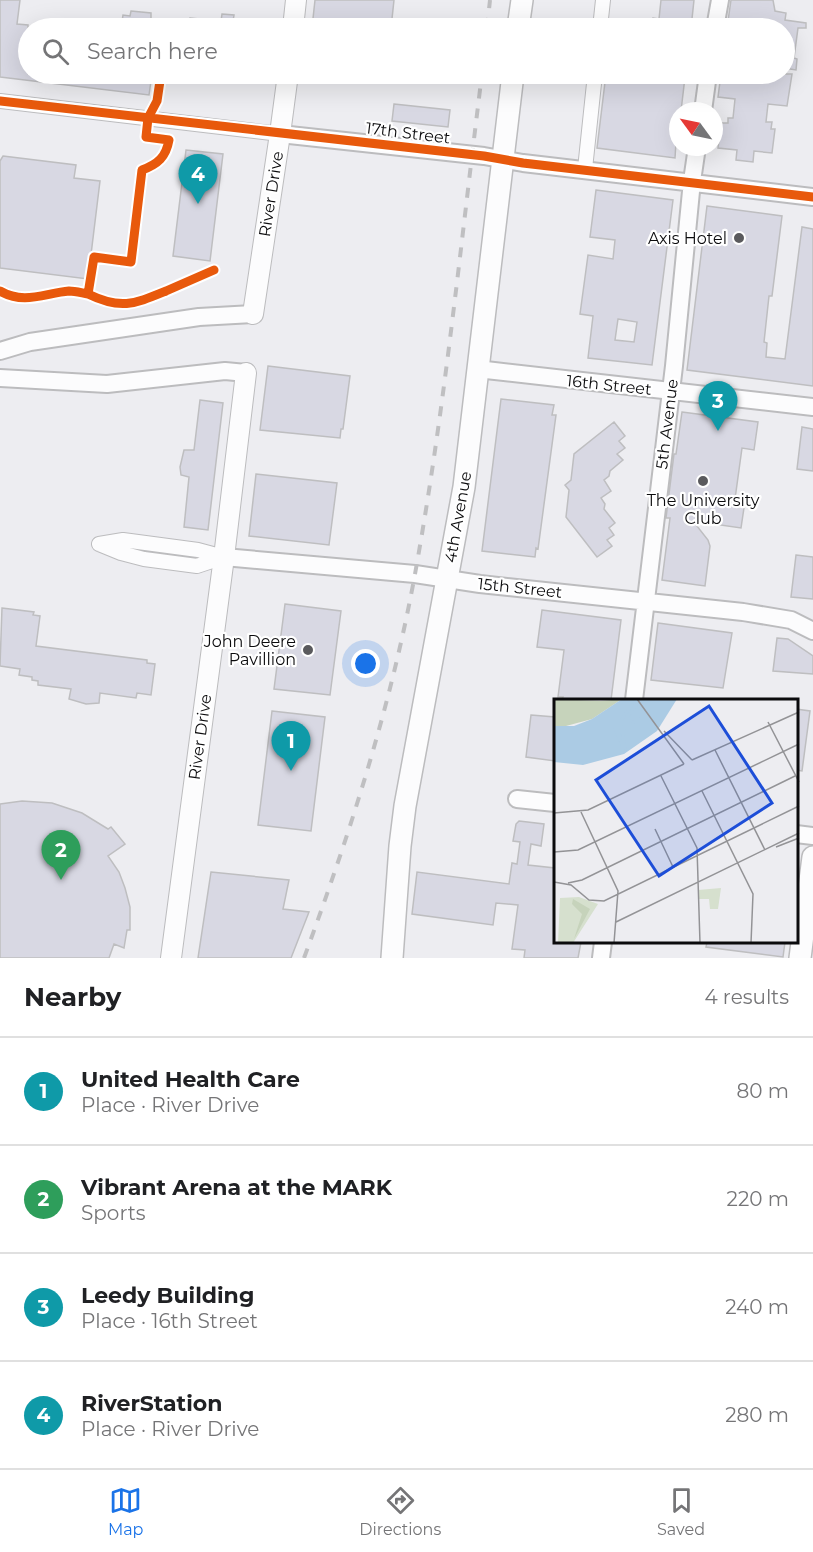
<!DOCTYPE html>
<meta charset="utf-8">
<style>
body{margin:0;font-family:Montserrat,sans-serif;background:#f6f6f6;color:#202124}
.compass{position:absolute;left:669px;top:102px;width:54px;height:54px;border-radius:50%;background:#fff;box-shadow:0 6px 24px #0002;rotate:303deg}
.you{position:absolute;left:366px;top:664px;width:21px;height:21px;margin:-15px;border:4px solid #fff;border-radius:50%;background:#1a73e8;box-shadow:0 0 0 9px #1a73e833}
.badge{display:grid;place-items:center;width:39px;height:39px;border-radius:50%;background:#1a73e8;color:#fff;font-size:20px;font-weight:700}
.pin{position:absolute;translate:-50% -50px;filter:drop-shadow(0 2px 3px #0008)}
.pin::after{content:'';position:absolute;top:32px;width:21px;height:18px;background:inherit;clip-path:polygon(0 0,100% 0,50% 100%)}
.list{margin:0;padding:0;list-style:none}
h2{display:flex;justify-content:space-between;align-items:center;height:78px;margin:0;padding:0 24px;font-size:26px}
h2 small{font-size:20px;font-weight:400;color:#757577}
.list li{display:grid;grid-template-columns:39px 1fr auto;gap:18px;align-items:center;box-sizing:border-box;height:108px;padding:0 24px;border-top:2px solid #e0e0e0}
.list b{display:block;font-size:22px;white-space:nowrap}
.list p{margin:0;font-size:20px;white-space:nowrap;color:#757577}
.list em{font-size:20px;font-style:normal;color:#757577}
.icon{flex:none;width:33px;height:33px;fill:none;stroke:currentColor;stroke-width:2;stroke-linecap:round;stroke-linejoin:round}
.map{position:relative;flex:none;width:813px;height:958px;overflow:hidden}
.search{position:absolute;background:#fff;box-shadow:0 6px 24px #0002;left:18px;right:18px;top:18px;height:66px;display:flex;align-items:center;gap:15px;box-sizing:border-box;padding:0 21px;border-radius:33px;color:#757577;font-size:22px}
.sheet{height:510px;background:#fff}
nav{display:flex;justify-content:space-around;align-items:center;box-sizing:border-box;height:84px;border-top:2px solid #e0e0e0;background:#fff;font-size:16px;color:#757577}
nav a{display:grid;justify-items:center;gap:3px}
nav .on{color:#1a73e8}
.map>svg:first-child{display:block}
</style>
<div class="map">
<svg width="813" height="958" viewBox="0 0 813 958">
<rect width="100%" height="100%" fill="#ededf1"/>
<path fill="#d8d8e3" stroke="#bebec0" stroke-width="1.5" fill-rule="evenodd" d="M 0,0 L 20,0 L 17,24 L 28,25 L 28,74 L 152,74 L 149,95 L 0,77 Z
M 315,0 L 394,0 L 391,28 L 312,28 Z
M 661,0 L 694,0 L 691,28 L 652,28 L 653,18 L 659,19 Z
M 731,0 L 773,0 L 775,11 L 786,13 L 785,20 L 806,23 L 806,28 L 798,28 L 794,58 L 797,59 L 796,70 L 784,68 L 784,28 L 727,28 Z
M 131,11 L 151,13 L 151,19 L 159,20 L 157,28 L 121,28 L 123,15 L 130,16 Z
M 222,14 L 234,15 L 232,28 L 189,28 L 190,18 L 221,21 Z
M 606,74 L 653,74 L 685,77 L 681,111 L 678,111 L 675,158 L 597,148 Z
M 721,74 L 792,74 L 787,106 L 768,104 L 766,122 L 772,122 L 771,129 L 775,129 L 772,153 L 754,151 L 753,162 L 736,160 L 737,150 L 718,148 L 721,123 L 728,123 L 728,118 L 733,118 L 735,99 L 718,97 Z
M 394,104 L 450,110 L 448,127 L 392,121 Z
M 186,150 L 223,154 L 210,261 L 173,256 Z
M 3,156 L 76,165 L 74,178 L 100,181 L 88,279 L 0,268 L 0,161 Z
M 596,190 L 673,200 L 652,365 L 588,358 L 593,316 L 580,314 L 588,255 L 613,259 L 615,240 L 590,237 ZM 618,319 L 637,322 L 634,342 L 615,340 Z
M 707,206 L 782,216 L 772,296 L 769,296 L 764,342 L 767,343 L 766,357 L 785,359 L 802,227 L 813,229 L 813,386 L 687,370 Z
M 268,366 L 350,376 L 343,429 L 341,429 L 340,438 L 260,430 Z
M 501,399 L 554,405 L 552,415 L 556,415 L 538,549 L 536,548 L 535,557 L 482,551 Z
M 200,400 L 223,403 L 208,530 L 184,527 L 189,477 L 181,475 L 180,467 L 184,450 L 194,450 Z
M 682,412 L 758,422 L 754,450 L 742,448 L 735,499 L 745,501 L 741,528 L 693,521 L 708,540 L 710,546 L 705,586 L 662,580 L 670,518 L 666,518 L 674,454 L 676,454 Z
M 614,422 L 625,436 L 619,441 L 625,448 L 617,454 L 623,460 L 610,471 L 609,476 L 604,480 L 611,491 L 601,498 L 605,504 L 604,509 L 615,523 L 609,528 L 614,535 L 607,540 L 612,546 L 597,557 L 566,517 L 569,490 L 565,485 L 571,480 L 574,454 Z
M 802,427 L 813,429 L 813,471 L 797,469 Z
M 256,474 L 337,483 L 329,545 L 249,536 Z
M 796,555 L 813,557 L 813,599 L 791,597 Z
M 285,604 L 341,611 L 330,695 L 274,689 Z
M 2,608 L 34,612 L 33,615 L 40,616 L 36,646 L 147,660 L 147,663 L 155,664 L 151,695 L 137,693 L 136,698 L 100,693 L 99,703 L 86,704 L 69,699 L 71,689 L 38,685 L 38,681 L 32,680 L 32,677 L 19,675 L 20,669 L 0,666 Z
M 542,610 L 621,620 L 611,700 L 562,700 L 563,697 L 558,697 L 564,650 L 537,647 Z
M 658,623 L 732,633 L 723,688 L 651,680 Z
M 777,638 L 788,639 L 813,656 L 813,674 L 773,671 Z
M 796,709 L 810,711 L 802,771 L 796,770 Z
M 272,711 L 325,717 L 311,831 L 258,825 Z
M 531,715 L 555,717 L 555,761 L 526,757 Z
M 22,801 L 52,803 L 82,813 L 108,829 L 111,827 L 125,844 L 108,856 L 119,872 L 125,888 L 130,907 L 130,930 L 127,930 L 124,948 L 114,944 L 109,958 L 0,958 L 0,804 Z
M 519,821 L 544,824 L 541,846 L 531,844 L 528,865 L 555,868 L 555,942 L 581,942 L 578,958 L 524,958 L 525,950 L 512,949 L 518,905 L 496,903 L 493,925 L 412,914 L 417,872 L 509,884 L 512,863 L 517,864 L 520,842 L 513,841 L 516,824 Z
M 211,872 L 289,880 L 283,909 L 309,912 L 291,958 L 198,958 Z
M 707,942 L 785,942 L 783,957 L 706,947 Z"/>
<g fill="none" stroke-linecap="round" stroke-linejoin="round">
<g stroke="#bcbcbe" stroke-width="16">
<path id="minor" d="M 600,28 L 603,0
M 0,101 L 280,134
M 585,169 L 595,74
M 99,544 L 121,553 L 144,559 L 197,566 L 224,557
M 99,544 L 123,540 L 198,550 L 224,557"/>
</g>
<g stroke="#bcbcbe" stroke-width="20">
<path id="tertiary" d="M 715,28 L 720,0
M 703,111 L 708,74
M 280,134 L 484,156 L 523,163 L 813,197
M 0,351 L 30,342 L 199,317 L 253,314
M 477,369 L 813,407
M 0,378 L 107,384 L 225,371 L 246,373
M 224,557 L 415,574 L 480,584 L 743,612 L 791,620 L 813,631
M 634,700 L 674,366 L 692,181 L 697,147
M 517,799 L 555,803
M 796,834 L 813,836
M 601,958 L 603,942"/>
</g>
<g stroke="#bcbcbe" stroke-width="22">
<path id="secondary" d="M 293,28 L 296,0
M 253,314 L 280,134 L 288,74
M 171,958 L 224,557 L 246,373"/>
</g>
<g stroke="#bcbcbe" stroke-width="24">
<path id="primary" d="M 518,28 L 522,0
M 392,958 L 400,846 L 405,806 L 464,487 L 513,74
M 800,958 L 813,857"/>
</g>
<use href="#minor" stroke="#fcfcfd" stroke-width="14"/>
<use href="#tertiary" stroke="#fcfcfd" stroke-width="16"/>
<use href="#secondary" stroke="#fcfcfd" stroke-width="20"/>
<use href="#primary" stroke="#fcfcfd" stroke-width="21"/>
<path stroke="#bfbfc1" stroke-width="4" stroke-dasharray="10 10" stroke-linecap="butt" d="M 487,28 L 490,0
M 304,958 C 350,833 391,706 415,574 C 445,408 461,240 482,74"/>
<g stroke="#fff" stroke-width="13">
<path id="cycleway" d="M 0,101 L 484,156 L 523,163 L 813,197
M 0,291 C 24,305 45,293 69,291 C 75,291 82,293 88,294 L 94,257 L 131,262 L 142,170 C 158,164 166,157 169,140 L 146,137 L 148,118 L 157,101 L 161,74
M 88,294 C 121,310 134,304 166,291 C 182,284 198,277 214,270"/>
</g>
<use href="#cycleway" stroke="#e8590c" stroke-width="9"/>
</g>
<g fill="#5a5a5d" stroke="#fff" stroke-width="2">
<circle cx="739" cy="238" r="6"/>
<circle cx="703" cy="481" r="6"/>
<circle cx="308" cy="650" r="6"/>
</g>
<g text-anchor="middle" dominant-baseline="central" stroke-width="4.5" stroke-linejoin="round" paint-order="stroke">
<g font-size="16" fill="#0b0b0d" stroke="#fff">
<text transform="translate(408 133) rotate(7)">17th Street</text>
<text transform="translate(271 194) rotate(-81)">River Drive</text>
<text transform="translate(609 385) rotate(6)">16th Street</text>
<text transform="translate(667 424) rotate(-83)">5th Avenue</text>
<text transform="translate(458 517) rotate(-80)">4th Avenue</text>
<text transform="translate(520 588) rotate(6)">15th Street</text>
<text transform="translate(200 737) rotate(-82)">River Drive</text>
</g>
<g font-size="16" fill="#0b0b0d" stroke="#fff" text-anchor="end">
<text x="727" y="238">Axis Hotel</text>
<text x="703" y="500" text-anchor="middle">The University<tspan x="703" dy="18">Club</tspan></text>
<text x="296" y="641">John Deere<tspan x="296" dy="18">Pavillion</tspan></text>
</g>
</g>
<g transform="translate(554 699)">
<rect width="244" height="244" fill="#ededf1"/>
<path d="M 167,189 L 164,210 L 156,210 L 155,200 L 144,200 L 144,191 ZM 25,198 L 44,205 L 19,244 L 4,244 L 6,199 Z" fill="#d6e0ce"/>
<path d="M 0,0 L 47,2 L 68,0 L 38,20 L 12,27 L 0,27 ZM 19,200 L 36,210 L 20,240 L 28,215 L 18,205 Z" fill="#c6d3bb"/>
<path d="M 68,0 L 123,0 L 103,32 L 70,55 L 29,66 L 0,63 L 0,27 L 20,27 L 38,20 Z" fill="#abcbe4"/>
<path fill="none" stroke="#abcbe4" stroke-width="3" d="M 67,44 L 64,30 L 83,5M 69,48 L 61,30 L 81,1M 71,50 L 69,36 L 99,0"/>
<path fill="none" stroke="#939396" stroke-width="1.5" d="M 83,0 L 130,65M 214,23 L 245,83M 110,32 L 138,61M 161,51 L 211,151M 138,61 L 245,13M 107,77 L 143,149 L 146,244M 148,92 L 199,195 L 197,244M 27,113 L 64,192 L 60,244M 0,114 L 34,111 L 130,65M 101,130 L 119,168M 222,148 L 245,139M 0,153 L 24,151 L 245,45M 0,183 L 17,186 L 35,201 L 50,202 L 245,107M 14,184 L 28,181 L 241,77M 62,223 L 245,134"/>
<path fill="#1d4ed8" fill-opacity="0.15" stroke="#1d4ed8" stroke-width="3" d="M 155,7 L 218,104 L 105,177 L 42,81 Z"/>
<rect width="244" height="244" fill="none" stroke="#0b0b0d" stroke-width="3"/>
</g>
</svg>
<svg class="compass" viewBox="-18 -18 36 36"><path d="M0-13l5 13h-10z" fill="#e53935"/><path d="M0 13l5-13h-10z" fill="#757577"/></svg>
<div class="you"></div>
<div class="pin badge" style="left:291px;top:771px;background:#0f9aa8">1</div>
<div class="pin badge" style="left:61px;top:880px;background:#2e9e5b">2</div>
<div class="pin badge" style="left:718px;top:431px;background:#0f9aa8">3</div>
<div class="pin badge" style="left:198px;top:204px;background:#0f9aa8">4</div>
<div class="search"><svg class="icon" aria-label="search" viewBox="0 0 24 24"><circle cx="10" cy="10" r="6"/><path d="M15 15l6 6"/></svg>Search here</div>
</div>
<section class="sheet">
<h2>Nearby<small>4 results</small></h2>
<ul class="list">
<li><span class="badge" style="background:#0f9aa8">1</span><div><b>United Health Care</b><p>Place · River Drive</p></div><em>80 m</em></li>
<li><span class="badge" style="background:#2e9e5b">2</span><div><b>Vibrant Arena at the MARK</b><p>Sports</p></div><em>220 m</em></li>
<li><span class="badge" style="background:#0f9aa8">3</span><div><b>Leedy Building</b><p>Place · 16th Street</p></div><em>240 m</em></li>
<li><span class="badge" style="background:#0f9aa8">4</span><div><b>RiverStation</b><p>Place · River Drive</p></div><em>280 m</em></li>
</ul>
</section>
<nav>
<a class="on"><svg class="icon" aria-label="map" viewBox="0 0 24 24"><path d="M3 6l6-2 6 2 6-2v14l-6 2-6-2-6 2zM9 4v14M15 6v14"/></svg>Map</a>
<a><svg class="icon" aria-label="directions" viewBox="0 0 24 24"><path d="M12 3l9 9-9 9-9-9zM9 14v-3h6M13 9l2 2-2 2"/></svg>Directions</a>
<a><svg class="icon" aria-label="saved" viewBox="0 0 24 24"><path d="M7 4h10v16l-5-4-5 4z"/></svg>Saved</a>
</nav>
